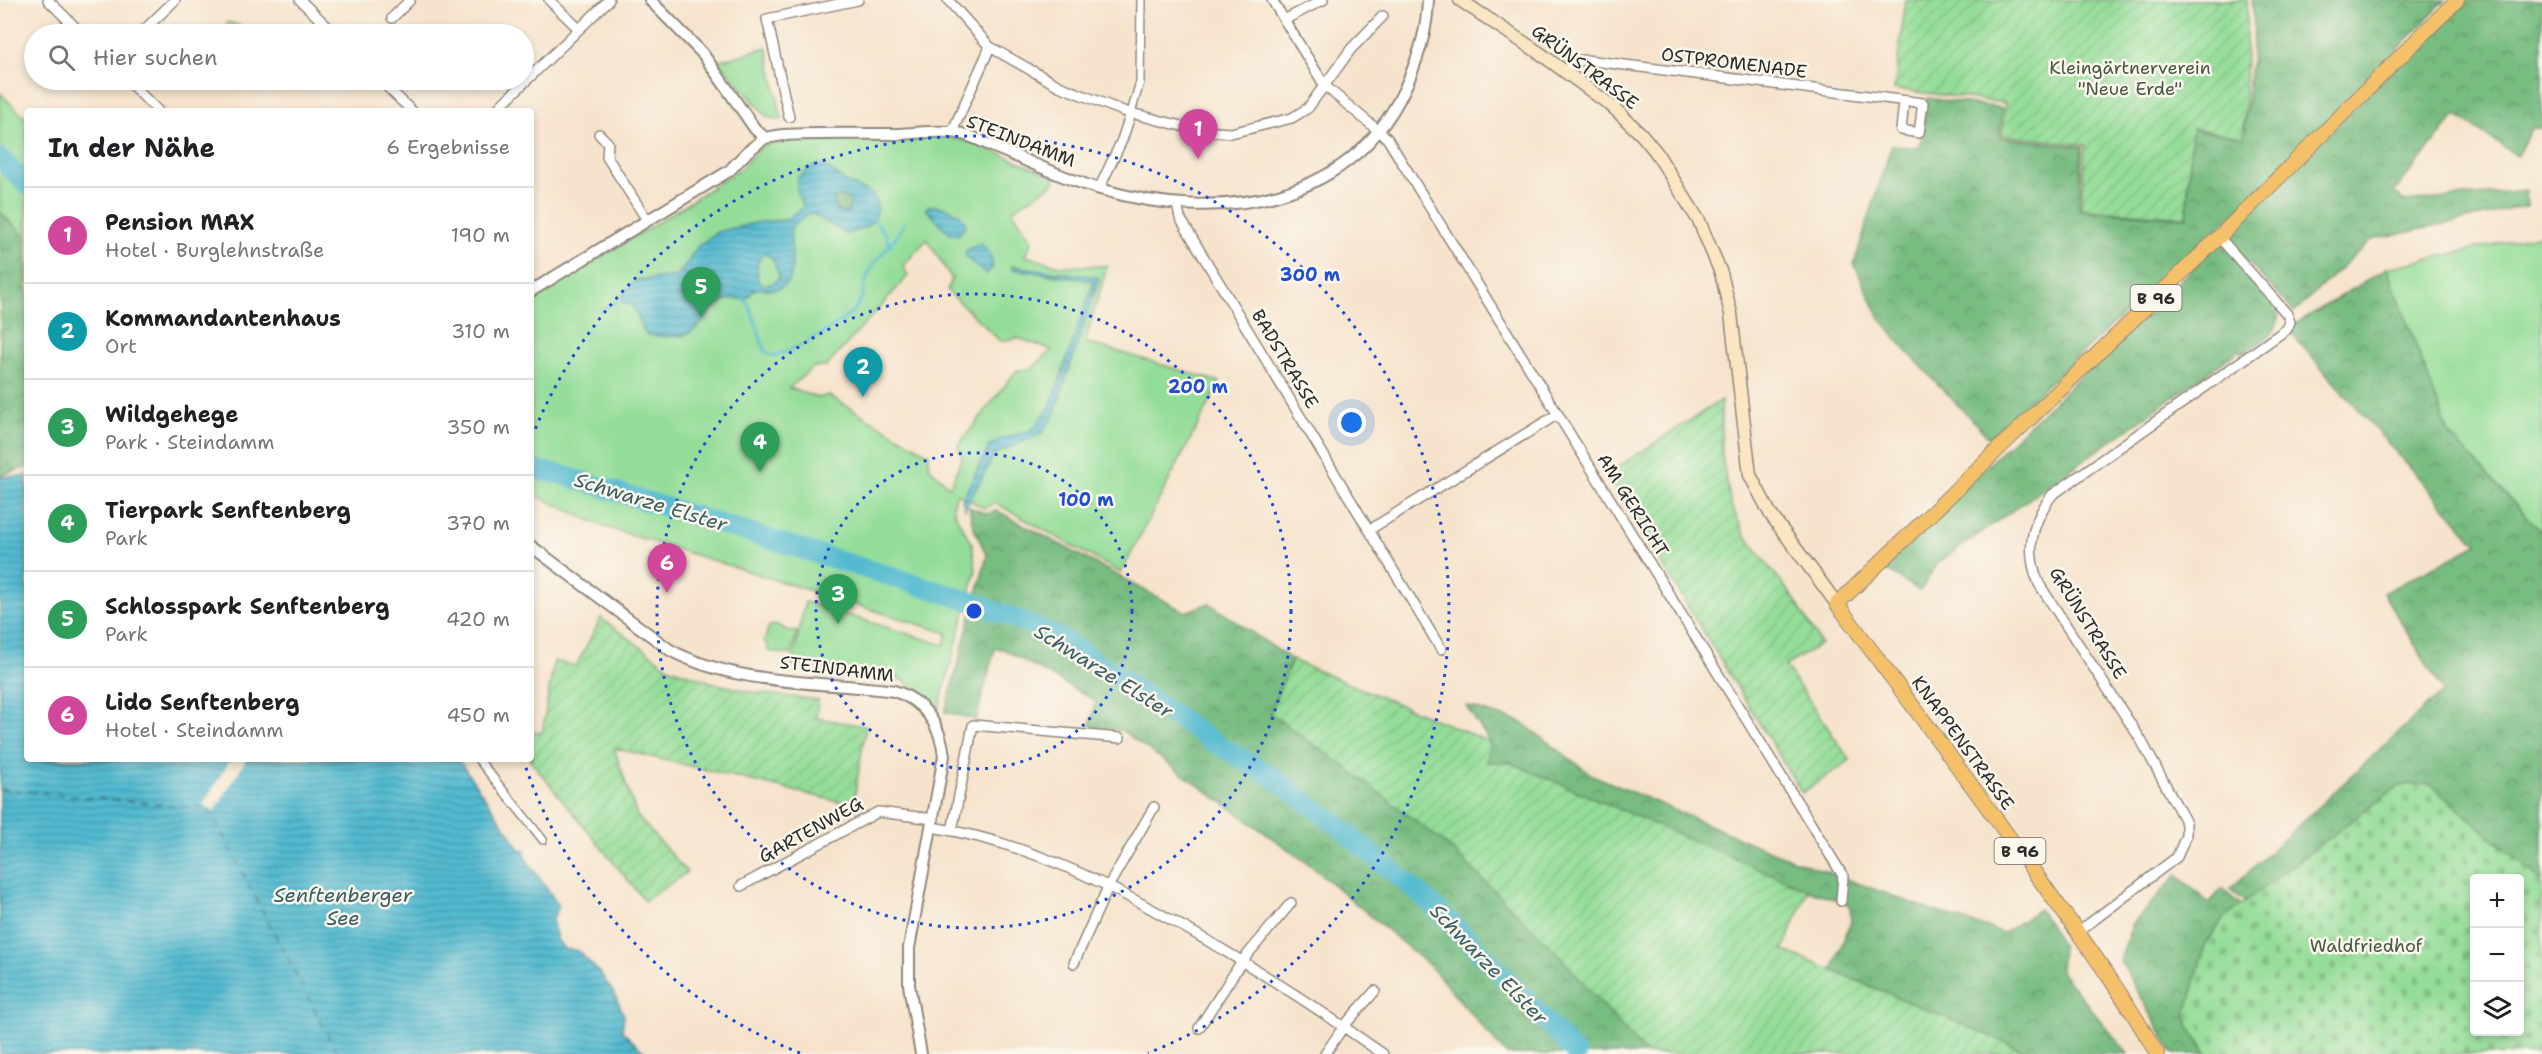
<!DOCTYPE html>
<html lang="de">
<meta charset="utf-8">
<style>
body{margin:0;font-family:"Shantell Sans",sans-serif;background:#f6f6f6;color:#202124}
.controls{position:absolute;right:18px;bottom:18px;display:grid;overflow:hidden;border-radius:6px;box-shadow:0 3px 9px #0003}
.controls button{width:54px;height:54px;display:grid;place-items:center;padding:0;border:0;border-bottom:2px solid #e0e0e0;background:#fff;color:#202124;font:30px sans-serif}
.you{position:absolute;left:1352px;top:423px;width:21px;height:21px;margin:-15px;border:4px solid #fff;border-radius:50%;background:#1a73e8;box-shadow:0 0 0 9px #1a73e833}
.badge{display:grid;place-items:center;width:39px;height:39px;border-radius:50%;background:#7c3aed;color:#fff;font-size:20px;font-weight:700}
.pin{position:absolute;translate:-50% -50px;filter:drop-shadow(0 2px 3px #0008)}
.pin::after{content:'';position:absolute;top:32px;width:21px;height:18px;background:inherit;clip-path:polygon(0 0,100% 0,50% 100%)}
.list{margin:0;padding:0;list-style:none}
h2{display:flex;justify-content:space-between;align-items:center;height:78px;margin:0;padding:0 24px;font-size:26px}
h2 small{font-size:20px;font-weight:400;color:#757577}
.list li{display:grid;grid-template-columns:39px 1fr auto;gap:18px;align-items:center;box-sizing:border-box;height:96px;padding:0 24px;border-top:2px solid #e0e0e0}
.list b{display:block;font-size:22px;white-space:nowrap}
.list p{margin:0;font-size:20px;white-space:nowrap;color:#757577}
.list em{font-size:20px;font-style:normal;color:#757577}
.icon{flex:none;width:33px;height:33px;fill:none;stroke:currentColor;stroke-width:2;stroke-linecap:round;stroke-linejoin:round}
.map{position:relative;flex:none;width:2542px;height:1054px;overflow:hidden}
.search{position:absolute;background:#fff;box-shadow:0 3px 9px #0003;left:24px;top:24px;width:510px;height:66px;display:flex;align-items:center;gap:15px;box-sizing:border-box;padding:0 21px;border-radius:33px;color:#757577;font-size:22px}
.panel{position:absolute;background:#fff;box-shadow:0 3px 9px #0003;left:24px;top:108px;width:510px;height:654px;border-radius:6px}
.map>svg:first-child{display:block}
</style>
<div class="map">
<svg width="2542" height="1054" viewBox="0 0 2542 1054">
<defs>
<pattern id="forest-crowns" width="20" height="18" patternUnits="userSpaceOnUse" patternTransform="scale(1.5)"><rect width="20" height="18" fill="#77bc81"/><path d="M2 6a3 3 0 1 1 6 0M12 15a3 3 0 1 1 6 0" fill="none" stroke="#62996a"/></pattern>
<pattern id="cemetery-stones" width="16" height="16" patternUnits="userSpaceOnUse" patternTransform="scale(1.5)"><rect width="16" height="16" fill="#94dd99"/><path d="M2 7V4a2 2 0 0 1 4 0v3zM10 15v-3a2 2 0 0 1 4 0v3z" fill="#80be84"/></pattern>
<pattern id="garden-furrows" width="10" height="10" patternUnits="userSpaceOnUse" patternTransform="scale(1.5)"><rect width="10" height="10" fill="#94dd99"/><path d="M-1 1l2-2M0 10L10 0M9 11l2-2" fill="none" stroke="#80be84"/></pattern>
<pattern id="water-rules" width="6" height="5" patternUnits="userSpaceOnUse" patternTransform="scale(1.5)"><rect width="6" height="5" fill="#52bad0"/><path d="M0 2.5h6" fill="none" stroke="#4497a9"/></pattern>
</defs>
<rect width="100%" height="100%" fill="#fbf7ec"/>
<filter id="ink" filterUnits="userSpaceOnUse"><feTurbulence type="fractalNoise" baseFrequency=".0167" numOctaves="2"/><feDisplacementMap in="SourceGraphic" scale="12" xChannelSelector="R" yChannelSelector="G"/><feConvolveMatrix kernelMatrix="1 2 1 2 8 2 1 2 1" color-interpolation-filters="sRGB"/></filter>
<filter id="wash" filterUnits="userSpaceOnUse"><feTurbulence type="fractalNoise" baseFrequency=".008" numOctaves="4" result="noise"/><feDisplacementMap in="SourceGraphic" scale="24" xChannelSelector="R" yChannelSelector="G"/><feGaussianBlur stdDeviation="1.35" result="paint"/><feColorMatrix in="noise" values="0 0 0 0 0 0 0 0 0 0 0 0 0 0 0 0 0 1.4 0 .05"/><feComposite in="paint" operator="in"/></filter>
<g filter="url(#wash)">
<rect width="100%" height="100%" fill="#f6e3cc"/>
<path fill="#94dd99" stroke="#608462" stroke-width="1.5" fill-rule="evenodd" d="M 228,22 L 256,31 L 255,34 L 224,34 Z
M 767,47 L 782,120 L 767,117 L 718,60 L 731,58 Z
M 0,93 L 27,120 L 27,238 L 0,212 Z
M 943,137 L 973,142 L 1055,177 L 1054,183 L 1012,210 L 1032,241 L 1025,256 L 1060,266 L 1107,266 L 1085,342 L 1220,382 L 1121,573 L 994,502 L 985,509 L 957,493 L 953,506 L 956,516 L 972,544 L 976,570 L 939,708 L 923,693 L 901,679 L 792,665 L 805,602 L 944,645 L 947,633 L 602,526 L 531,493 L 531,297 L 649,228 L 739,170 L 762,146 L 790,141 ZM 927,239 L 952,279 L 947,290 L 1000,341 L 1018,338 L 1052,350 L 1031,369 L 1017,370 L 958,446 L 962,458 L 950,487 L 929,467 L 929,454 L 828,395 L 819,398 L 789,388 L 814,367 L 826,367 L 908,276 L 903,266 Z
M 2542,234 L 2542,533 L 2449,434 L 2387,268 Z
M 778,625 L 788,631 L 797,632 L 791,655 L 768,651 L 767,644 L 764,642 L 769,626 Z"/>
<path fill="url(#forest-crowns)" stroke="#517456" stroke-width="1.5" d="M 2252,0 L 2446,0 L 2270,180 L 1989,438 L 1902,346 L 1880,318 L 1854,264 L 1892,145 L 1920,148 L 1927,98 L 2002,108 L 2000,137 L 2082,147 L 2079,210 L 2187,218 L 2192,130 L 2244,137 L 2254,29 Z
M 2462,0 L 2542,0 L 2542,128 L 2532,127 L 2517,156 L 2456,115 L 2394,192 L 2404,202 L 2526,190 L 2527,206 L 2371,240 L 2294,312 L 2225,237 Z
M833 204a9 9 0 1 1 18 0a9 9 0 1 1-18 0Z
M 0,212 L 27,238 L 27,467 L 0,476 Z
M 2220,242 L 2278,307 C 2282,335 2263,340 2242,354 L 2240,350 L 1938,563 L 1920,591 L 1881,567 Z
M 2387,268 L 2449,434 L 2542,533 L 2542,881 L 2396,788 L 2245,902 L 2230,889 L 2443,691 L 2383,593 L 2477,544 L 2287,329 Z
M 969,507 L 987,514 L 996,510 L 1185,612 L 1209,603 L 1292,660 L 1270,713 L 1344,766 L 1451,848 L 1557,952 L 1646,1054 L 1506,1054 L 1431,967 L 1310,865 L 1121,730 L 1090,726 L 1096,701 L 1003,649 L 995,648 L 976,720 L 945,712 L 987,556 L 973,526 Z
M 1466,706 L 1521,722 L 1592,775 L 1772,852 L 1937,912 L 2004,933 L 2039,909 L 2062,945 L 2060,971 L 2128,1054 L 2033,1054 L 1832,970 L 1851,921 L 1850,905 L 1808,890 L 1511,763 L 1487,762 L 1490,742 Z
M 2177,875 L 2209,903 L 2222,889 L 2241,905 L 2225,917 L 2206,942 L 2186,1013 L 2189,1028 L 2206,1054 L 2174,1054 L 2120,961 L 2132,925 Z"/>
<path fill="url(#cemetery-stones)" stroke="#608462" stroke-width="1.5" fill-rule="evenodd" d="M 2411,784 L 2429,784 L 2542,881 L 2542,1054 L 2207,1054 L 2189,1027 L 2186,1014 L 2206,943 L 2225,917 L 2397,787 ZM 2474,878 L 2520,878 L 2520,1032 L 2474,1032 Z"/>
<path fill="url(#garden-furrows)" stroke="#608462" stroke-width="1.5" d="M 1906,0 L 2247,0 L 2244,138 L 2192,128 L 2186,217 L 2081,209 L 2085,145 L 2002,135 L 2005,103 L 1894,89 Z
M 1721,400 L 1722,457 L 1731,505 L 1745,535 L 1795,600 L 1821,644 L 1785,666 L 1850,760 L 1802,793 L 1607,474 Z
M 601,618 L 670,668 L 714,683 L 751,692 L 818,700 L 816,718 L 866,726 L 853,805 L 614,748 L 637,816 L 687,872 L 645,901 L 529,759 L 531,759 L 531,731 L 542,733 L 554,661 L 576,666 Z
M 1292,660 L 1490,742 L 1487,762 L 1511,763 L 1808,890 L 1783,950 L 2033,1054 L 1646,1054 L 1557,953 L 1451,848 L 1344,766 L 1270,713 Z"/>
<path fill="url(#water-rules)" stroke="#3e727e" stroke-width="1.5" fill-rule="evenodd" d="M 815,165 C 829,165 835,175 847,183 C 854,187 863,188 869,192 C 875,196 877,201 877,209 C 877,225 860,230 846,234 L 811,213 L 793,225 L 791,230 C 789,247 801,281 779,288 C 771,291 763,288 755,289 L 745,300 C 710,293 713,321 689,333 C 678,339 659,336 647,335 C 636,325 641,304 623,303 L 623,294 L 636,280 L 676,276 L 683,269 L 698,246 L 717,232 L 759,222 L 785,220 L 804,207 C 798,196 795,190 798,177 ZM 839,196 L 849,199 L 851,203 L 848,212 L 842,213 L 835,210 L 834,199 ZM 766,254 L 773,259 L 779,277 L 774,283 L 764,285 L 758,281 L 757,265 L 761,256 Z
M 928,206 C 942,206 963,209 966,226 L 958,235 L 950,234 L 926,209 Z
M 980,243 L 990,253 L 993,266 L 987,274 L 973,264 L 965,255 L 967,250 Z
M 1012,266 L 1097,277 L 1099,279 L 1053,418 L 1041,434 L 995,454 L 965,509 L 962,500 L 989,446 L 1001,439 L 1029,431 L 1037,424 L 1050,407 L 1094,281 L 1012,269 Z
M 27,476 L 27,759 L 458,759 L 516,842 L 520,851 L 525,850 L 526,859 L 559,906 L 552,920 L 558,941 L 564,949 L 577,950 L 600,973 L 614,993 L 624,1015 L 622,1031 L 646,1054 L 0,1054 L 0,477 Z"/>
<path fill="#f6e3cc" d="M 231,759 L 246,759 L 214,812 L 203,805 Z"/>
<g fill="none" stroke-linecap="round" stroke-linejoin="round">
<path stroke="#52bad0" stroke-width="3" d="M 874,220 L 886,235 L 890,246
M 745,300 L 750,307 L 765,351 L 773,356 C 795,350 848,323 859,303 C 865,292 865,278 871,268 C 882,252 896,241 904,223
M 600,311 L 622,299"/>
<path stroke="#52bad0" stroke-width="20" d="M 0,158 L 27,185
M 531,469 L 559,474 L 973,602 L 1048,632 L 1084,653 L 1213,742 L 1270,775 L 1332,821 L 1426,899 L 1482,953 L 1576,1054"/>
<path stroke="#395d65" stroke-width="1.5" stroke-dasharray="8 6" stroke-linecap="butt" d="M 0,789 L 209,809 L 338,1054"/>
</g>
</g>
<g filter="url(#ink)">
<g fill="none" stroke-linecap="round" stroke-linejoin="round">
<g stroke="#90877c" stroke-width="10">
<path id="pedestrian" d="M 1131,113 L 1140,82 L 1141,0
M 478,759 L 543,840"/>
</g>
<g stroke="#90877c" stroke-width="12">
<path id="minor" d="M 48,0 L 82,34
M 300,0 L 335,34
M 549,0 L 579,29
M 948,0 L 990,47 L 1059,86 L 1123,111 L 1201,131 L 1231,133 L 1292,118 L 1308,108 L 1351,49 L 1383,16
M 1272,0 L 1325,86 L 1387,138 L 1843,876 L 1841,901
M 392,18 L 410,0
M 1284,20 L 1323,0
M 140,34 L 175,0
M 1565,72 L 1574,61 L 1586,60 L 1923,103 L 1919,133 L 1901,130 L 1904,101
M 127,80 L 158,111
M 380,80 L 412,111
M 495,111 L 609,0
M 789,117 L 767,19 L 858,0
M 952,132 L 990,47
M 599,134 L 608,143 L 607,157 L 647,220
M 1099,189 L 1122,140 L 1131,113
M 1177,204 L 1180,218 L 1441,649
M 1369,530 L 1558,414
M 932,827 C 1035,844 1119,889 1208,941 C 1268,976 1326,1014 1383,1054
M 952,831 L 973,725 L 1120,738
M 741,886 L 878,812 L 934,819
M 2078,932 L 2177,857 L 2186,836 L 2186,823 L 2141,740 L 2039,584 C 2025,551 2031,523 2052,495 L 2287,329 L 2290,322 L 2287,314 L 2219,237
M 1074,963 L 1109,885 L 1154,807
M 1199,1028 L 1242,961 L 1291,903
M 1325,1054 L 1344,1026 L 1375,991"/>
</g>
<g stroke="#90877c" stroke-width="14">
<path id="tertiary" d="M 650,0 L 703,54 L 755,129 L 765,138
M 531,291 L 729,171 L 748,151 L 765,138 L 783,135 C 821,133 859,134 897,134 C 915,133 934,131 951,132 C 966,133 981,141 994,147 C 1029,161 1064,179 1100,189 C 1219,224 1356,206 1409,79 C 1420,52 1427,29 1428,0
M 531,546 L 670,650 C 737,686 821,681 894,691 C 924,700 941,726 944,756 L 909,948 L 909,985 L 921,1054"/>
</g>
<g stroke="#90877c" stroke-width="15">
<path id="secondary" d="M 1460,0 L 1541,54 L 1613,107 L 1642,135 L 1656,152 L 1699,221 L 1721,273 L 1731,314 L 1750,475 L 1771,515 L 1837,604"/>
</g>
<g stroke="#90877c" stroke-width="16">
<path id="primary" d="M 2157,1054 C 2123,993 2081,937 2040,880 C 1974,787 1905,696 1837,604 L 2219,237 L 2457,0"/>
</g>
<use href="#pedestrian" stroke="#fff" stroke-width="7"/>
<use href="#minor" stroke="#fff" stroke-width="9"/>
<use href="#tertiary" stroke="#fff" stroke-width="10"/>
<use href="#secondary" stroke="#fbe6c3" stroke-width="12"/>
<use href="#primary" stroke="#f4c16a" stroke-width="14"/>
</g>
</g>
<g fill="none" stroke="#1d4ed8" stroke-width="3" stroke-dasharray="3 6">
<circle cx="974" cy="611" r="158"/>
<circle cx="974" cy="611" r="317"/>
<path d="M800 1053A475 475 0 0 1 524 762M532 437A475 475 0 1 1 1148 1053"/>
</g>
<g text-anchor="middle" dominant-baseline="central" stroke-width="5" stroke-linejoin="round" paint-order="stroke">
<g fill="#fbf7ec" stroke="#696865" stroke-width="1.5">
<rect x="2130.5" y="285" width="51" height="26" rx="4.5"/>
<rect x="1994.5" y="838" width="51" height="26" rx="4.5"/>
</g>
<g font-size="16" font-weight="bold" fill="#2b2b2b">
<text x="2156" y="298">B 96</text>
<text x="2020" y="851">B 96</text>
</g>
<g font-size="18" fill="#2b2b2b" stroke="#fbf7ec">
<text transform="translate(1734 63) rotate(7)">OSTPROMENADE</text>
<text transform="translate(1585 67) rotate(37)">GRÜNSTRASSE</text>
<text transform="translate(1021 141) rotate(21)">STEINDAMM</text>
<text transform="translate(1285 359) rotate(59)">BADSTRASSE</text>
<text transform="translate(1633 505) rotate(58)">AM GERICHT</text>
<text transform="translate(2088 623) rotate(58)">GRÜNSTRASSE</text>
<text transform="translate(837 669) rotate(7)">STEINDAMM</text>
<text transform="translate(1963 743) rotate(54)">KNAPPENSTRASSE</text>
<text transform="translate(811 830) rotate(-29)">GARTENWEG</text>
</g>
<g font-size="18" fill="#455846" stroke="#fbf7ec">
<text x="2130" y="68">Kleingärtnerverein<tspan x="2130" dy="21">"Neue Erde"</tspan></text>
<text x="2366" y="946">Waldfriedhof</text>
</g>
<g font-size="20" font-style="italic" fill="#395d65" stroke="#fbf7ec">
<text transform="translate(651 502) rotate(17)">Schwarze Elster</text>
<text transform="translate(1104 671) rotate(32)">Schwarze Elster</text>
<text x="343" y="895">Senftenberger<tspan x="343" dy="23">See</tspan></text>
<text transform="translate(1489 964) rotate(46)">Schwarze Elster</text>
</g>
</g>
<circle cx="974" cy="611" r="9" fill="#1d4ed8" stroke="#fbf7ec" stroke-width="3"/>
<g font-size="18" text-anchor="middle" font-weight="bold" fill="#1d4ed8" stroke="#fbf7ec" stroke-width="5" stroke-linejoin="round" paint-order="stroke">
<text x="1310" y="281">300 m</text>
<text x="1198" y="393">200 m</text>
<text x="1086" y="506">100 m</text>
</g>
</svg>
<div class="controls">
<button>+</button>
<button>−</button>
<button><svg class="icon" aria-label="layers" viewBox="0 0 24 24"><path d="M12 4l9 5-9 5-9-5zM3 14l9 5 9-5"/></svg></button>
</div>
<div class="you"></div>
<div class="pin badge" style="left:1198px;top:159px;background:#d1479c">1</div>
<div class="pin badge" style="left:863px;top:397px;background:#0f9aa8">2</div>
<div class="pin badge" style="left:838px;top:624px;background:#2e9e5b">3</div>
<div class="pin badge" style="left:760px;top:472px;background:#2e9e5b">4</div>
<div class="pin badge" style="left:701px;top:317px;background:#2e9e5b">5</div>
<div class="pin badge" style="left:667px;top:593px;background:#d1479c">6</div>
<div class="search"><svg class="icon" aria-label="search" viewBox="0 0 24 24"><circle cx="10" cy="10" r="6"/><path d="M15 15l6 6"/></svg>Hier suchen</div>
<section class="panel">
<h2>In der Nähe<small>6 Ergebnisse</small></h2>
<ul class="list">
<li><span class="badge" style="background:#d1479c">1</span><div><b>Pension MAX</b><p>Hotel · Burglehnstraße</p></div><em>190 m</em></li>
<li><span class="badge" style="background:#0f9aa8">2</span><div><b>Kommandantenhaus</b><p>Ort</p></div><em>310 m</em></li>
<li><span class="badge" style="background:#2e9e5b">3</span><div><b>Wildgehege</b><p>Park · Steindamm</p></div><em>350 m</em></li>
<li><span class="badge" style="background:#2e9e5b">4</span><div><b>Tierpark Senftenberg</b><p>Park</p></div><em>370 m</em></li>
<li><span class="badge" style="background:#2e9e5b">5</span><div><b>Schlosspark Senftenberg</b><p>Park</p></div><em>420 m</em></li>
<li><span class="badge" style="background:#d1479c">6</span><div><b>Lido Senftenberg</b><p>Hotel · Steindamm</p></div><em>450 m</em></li>
</ul>
</section>
</div>
